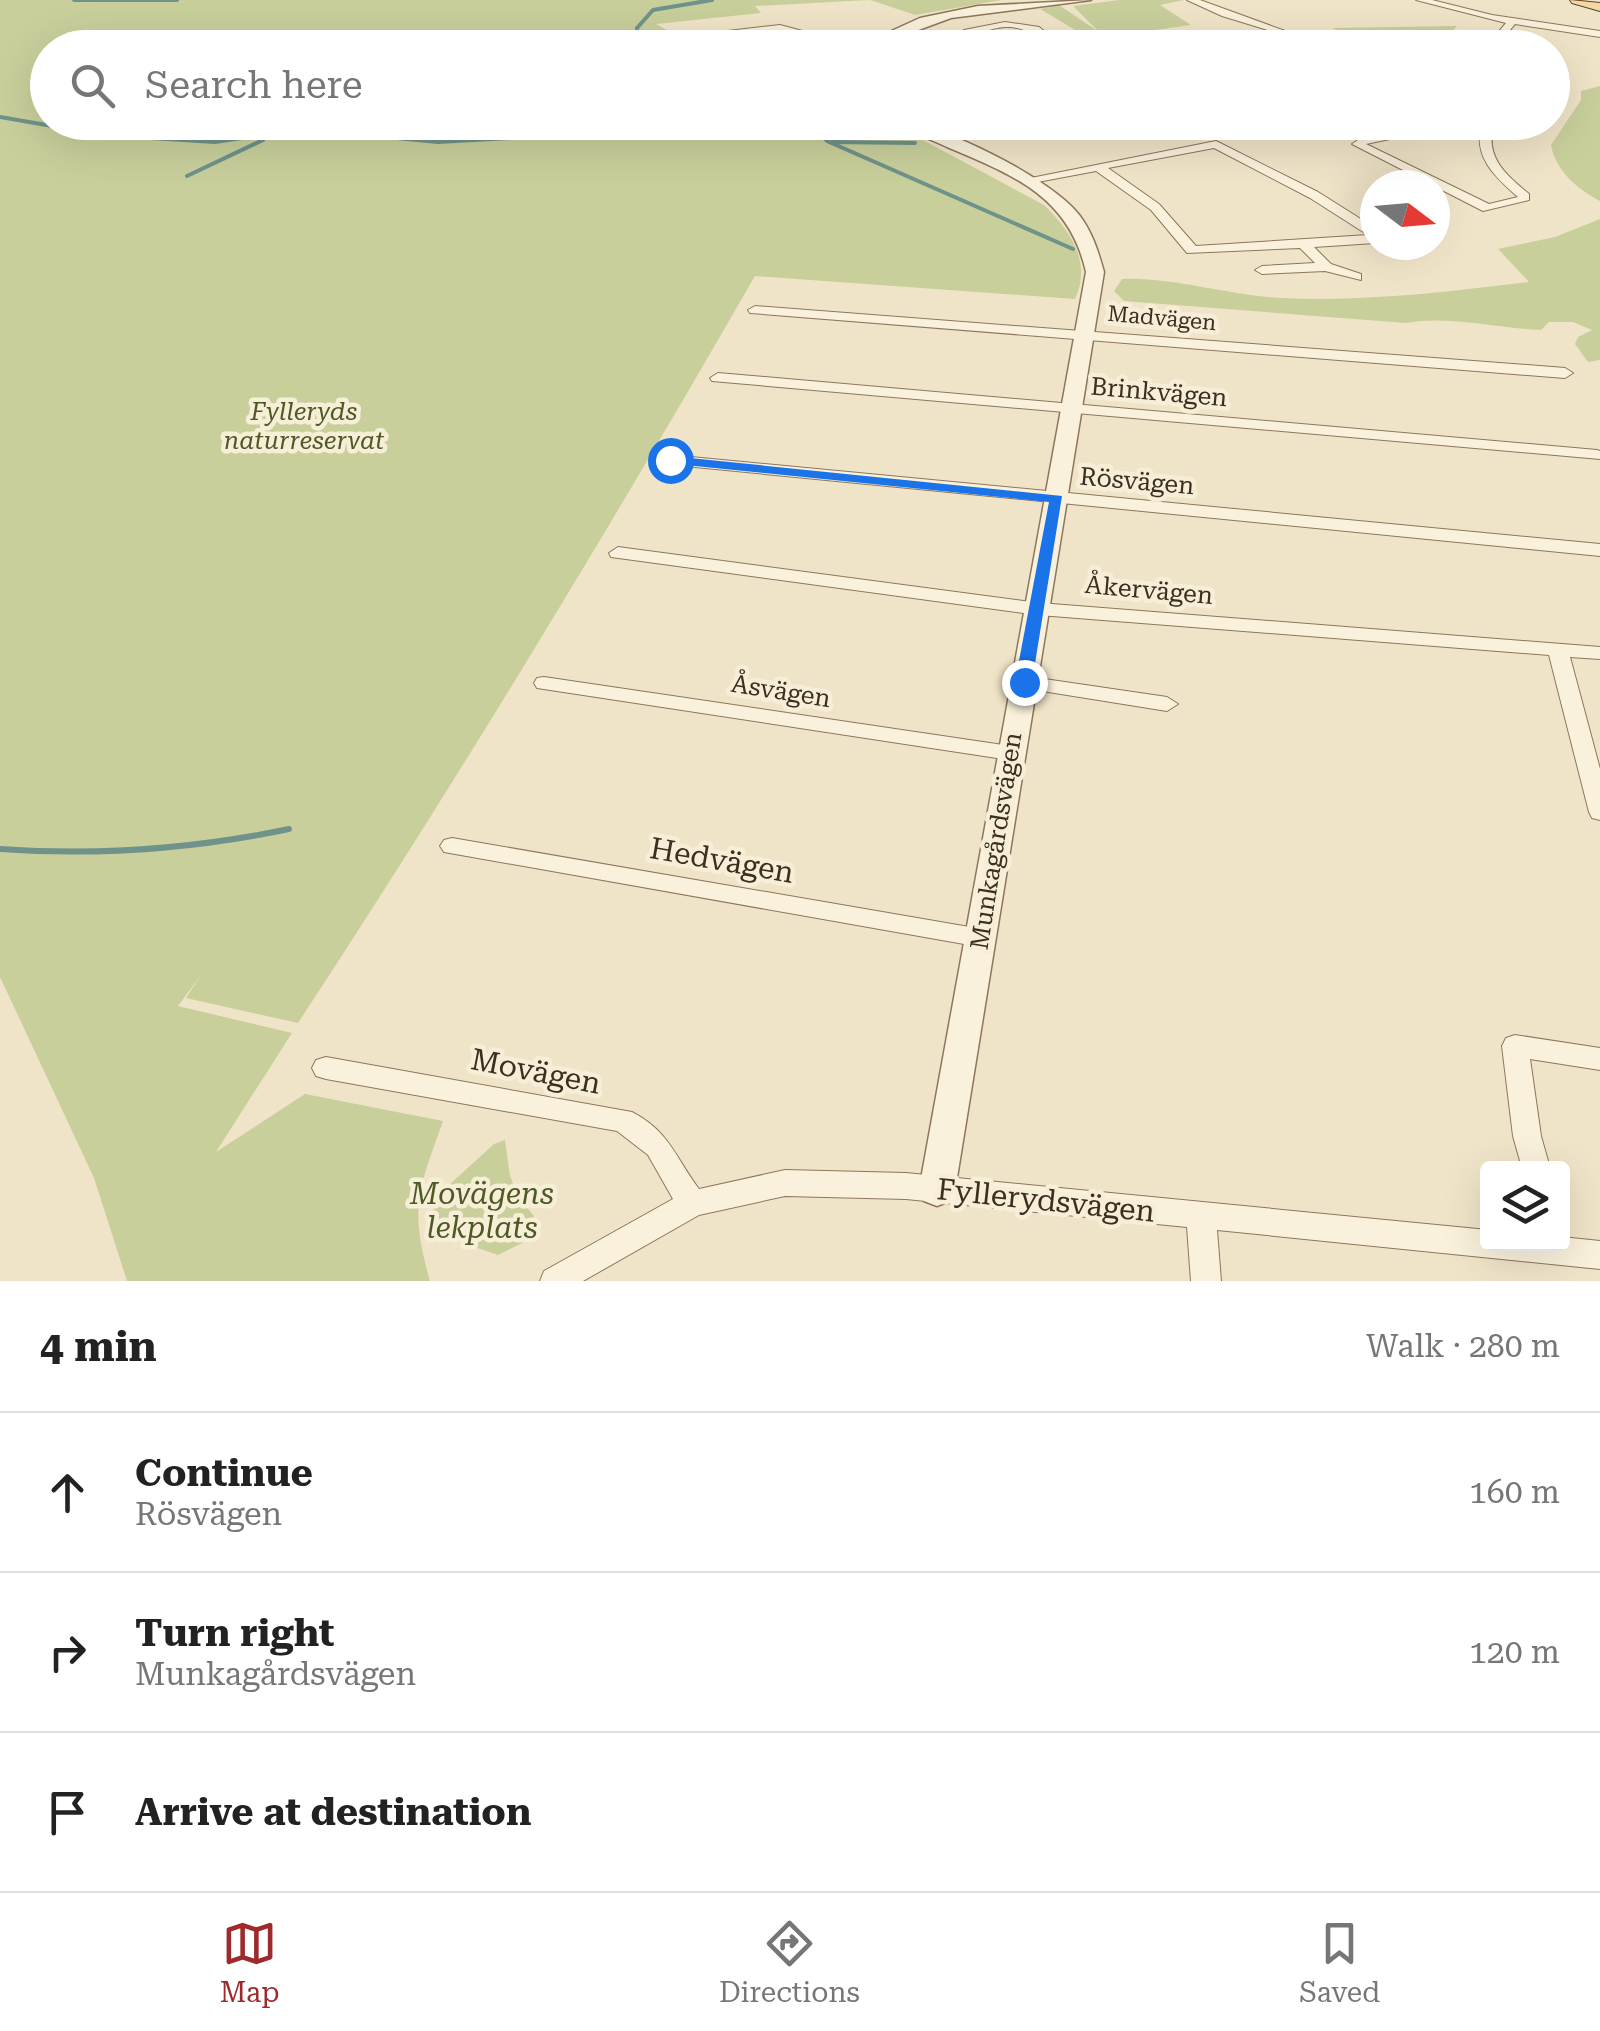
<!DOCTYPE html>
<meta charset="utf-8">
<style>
body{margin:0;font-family:"Roboto Serif",serif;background:#f6f6f6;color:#222}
.controls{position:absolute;right:30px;bottom:30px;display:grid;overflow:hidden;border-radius:10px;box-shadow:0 10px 40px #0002}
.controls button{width:90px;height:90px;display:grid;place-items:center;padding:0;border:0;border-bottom:2px solid #e0e0e0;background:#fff;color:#222;font:50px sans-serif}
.compass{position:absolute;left:1360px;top:170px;width:90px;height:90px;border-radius:50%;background:#fff;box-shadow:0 10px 40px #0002;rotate:106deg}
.stop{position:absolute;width:30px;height:30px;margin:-22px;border:8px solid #1a73e8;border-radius:50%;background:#fff}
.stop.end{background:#1a73e8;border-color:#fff;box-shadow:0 2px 10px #0008}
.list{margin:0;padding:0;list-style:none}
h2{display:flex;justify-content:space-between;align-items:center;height:130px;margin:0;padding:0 40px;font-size:42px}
h2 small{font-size:32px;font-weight:400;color:#767676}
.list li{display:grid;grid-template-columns:65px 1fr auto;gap:30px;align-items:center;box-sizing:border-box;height:160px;padding:0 40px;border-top:2px solid #e0e0e0}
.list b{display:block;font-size:38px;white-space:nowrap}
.list p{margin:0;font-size:32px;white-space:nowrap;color:#767676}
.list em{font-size:32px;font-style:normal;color:#767676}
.icon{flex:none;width:55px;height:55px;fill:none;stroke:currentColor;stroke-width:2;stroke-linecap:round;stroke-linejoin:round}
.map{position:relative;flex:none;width:1600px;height:1281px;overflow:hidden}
.search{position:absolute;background:#fff;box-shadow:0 10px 40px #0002;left:30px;right:30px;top:30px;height:110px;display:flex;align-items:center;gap:25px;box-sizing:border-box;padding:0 35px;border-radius:55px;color:#767676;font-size:38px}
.sheet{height:610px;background:#fff}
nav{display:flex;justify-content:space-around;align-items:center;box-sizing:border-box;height:140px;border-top:2px solid #e0e0e0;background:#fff;font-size:28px;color:#767676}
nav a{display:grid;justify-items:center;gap:5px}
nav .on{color:#9e2a2b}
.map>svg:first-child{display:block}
</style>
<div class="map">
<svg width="1600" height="1281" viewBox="0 0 1600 1281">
<rect width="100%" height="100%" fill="#f0e4c8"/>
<path fill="#c9cf9b" d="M 0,0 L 1002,0 L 915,15 L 870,0 L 755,6 L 761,13 L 656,24 L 697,47 L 48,48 L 48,122 L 891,123 L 1044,205 C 1071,231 1092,263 1075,299 L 755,276 C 610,528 458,779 298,1023 L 186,998 L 201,975 L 178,1006 L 292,1033 L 216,1152 L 305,1094 L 443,1121 C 418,1192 409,1206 430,1281 L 127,1281 L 94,1178 L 0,977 Z
M 1119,0 L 1184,0 L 1160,5 L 1191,25 L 1127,34 L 1146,36 L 1153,43 L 1097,43 L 1040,9 L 1059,5 L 1099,32 L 1073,6 Z
M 1457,26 L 1449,35 L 1454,48 L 1375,47 L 1332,28 Z
M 1600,86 L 1600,201 C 1577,189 1556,171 1551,145 L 1581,100 L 1581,91 Z
M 1600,219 L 1600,360 L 1588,362 L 1575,344 L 1578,337 L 1592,330 L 1573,322 L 1549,322 L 1541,330 C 1497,328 1446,315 1406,323 L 1124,301 L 1114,291 L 1122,279 C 1175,277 1229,296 1283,298 C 1364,302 1448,292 1529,282 L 1498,249 L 1555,237 Z
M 505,1140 L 510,1176 L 519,1198 L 534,1216 L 522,1243 L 498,1255 L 457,1241 L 432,1216 L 437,1196 L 494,1144 Z"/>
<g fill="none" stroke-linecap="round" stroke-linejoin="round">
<path stroke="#6f938a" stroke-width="4" d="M 74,0 L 177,0
M 651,48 L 637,44 L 637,28 L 653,10 L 712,0
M 0,117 L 104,135 L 215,142 L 303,129 L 438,142 L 807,122
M 810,122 L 827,141 L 1073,249
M 832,142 L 915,143
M 187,176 L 263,140"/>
<path stroke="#6f938a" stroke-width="6" d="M 0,849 C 98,856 193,849 289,829"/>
<g stroke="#8d765c" stroke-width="2">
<path id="minor" d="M 1187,0 L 1200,0 L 1332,48 L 1317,48 L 1271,31 L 1268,36 L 1168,48 L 1167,42 L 1176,39 L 1271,31 L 1222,16 Z
M 1416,0 L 1432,0 L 1492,15 L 1600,31 L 1600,37 L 1515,24 L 1505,36 L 1508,48 L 1498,48 L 1495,36 L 1506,23 Z
M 1005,22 L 1039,27 L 1066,48 C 1044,48 1033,26 1005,27 C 978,29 955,48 934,48 L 964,30 Z
M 780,25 L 851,44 L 846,47 L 780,31 L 744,34 L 769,48 L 755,48 L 731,35 L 690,39 L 685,36 Z
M 977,122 C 992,122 1005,132 1017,131 C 1038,129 1055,122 1076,122 L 1011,139 Z
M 1444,122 L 1471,122 L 1366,144 L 1489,204 L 1518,197 C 1494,176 1472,156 1482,122 L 1494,122 C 1484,157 1505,174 1529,194 L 1529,200 L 1483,211 L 1352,144 L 1361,138 Z
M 1216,141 L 1318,192 L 1375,228 L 1375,243 L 1314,247 L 1331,264 L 1361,274 L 1361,280 L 1325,271 L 1262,274 L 1255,270 L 1262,266 L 1315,263 L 1300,248 L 1187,253 L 1151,210 L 1096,171 L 1027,184 L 1021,180 ZM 1214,148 L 1310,198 L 1368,235 L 1196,246 L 1159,204 L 1108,168 Z
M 755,306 L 1565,368 L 1573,373 L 1565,378 L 750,313 L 748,310 Z
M 718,373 L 1597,450 L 1600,451 L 1600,459 L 712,381 L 710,378 Z
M 670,455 L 1600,544 L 1600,556 L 664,464 L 662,460 Z
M 618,547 L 1039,603 L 1600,647 L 1600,659 L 1570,657 L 1600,769 L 1600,820 L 1592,818 L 1589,812 L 1549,655 L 1039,615 L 611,557 L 609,553 Z
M 1024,676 L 1167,697 L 1178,704 L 1167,711 L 1017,687 L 1014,682 Z
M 544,677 L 1010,746 L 1021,753 L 1010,760 L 537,688 L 534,683 L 537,678 Z
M 452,838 L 981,929 L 990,931 L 993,938 L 990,945 L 981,947 L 444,852 L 440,846 L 444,840 Z
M 1515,1035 L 1600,1048 L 1600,1070 L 1530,1059 L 1541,1136 L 1550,1168 L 1522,1168 L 1513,1136 L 1502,1046 L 1506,1038 Z
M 326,1057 L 632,1112 C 670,1132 675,1157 699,1189 L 785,1170 L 906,1173 L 1488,1230 L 1488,1244 L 1562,1244 L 1562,1237 L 1600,1241 L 1600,1269 L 1217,1230 L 1221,1281 L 1191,1281 L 1187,1227 L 906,1199 L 785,1196 L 699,1215 L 583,1281 L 540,1281 L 544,1271 L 673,1199 L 648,1155 L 617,1131 L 326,1079 L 316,1076 L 312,1068 L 316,1060 Z"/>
</g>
<g stroke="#8d765c" stroke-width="3">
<path id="tertiary" d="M 1091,0 L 951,18 L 886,42 L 890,48 L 869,44 L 840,48 L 845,40 L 876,38 L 920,18 L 978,6 Z
M 897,122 C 940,122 1054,180 1080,216 C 1093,234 1098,251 1104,272 L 955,1190 L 950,1201 L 937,1206 L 924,1201 L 919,1190 L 1086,272 C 1069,196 1013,175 947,147 C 930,139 911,133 897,122 Z"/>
</g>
<g stroke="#5b4430" stroke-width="2">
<path id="primary" d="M 1570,0 L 1600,3 L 1600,11 L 1572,3 Z"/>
</g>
<use href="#minor" fill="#faf1dc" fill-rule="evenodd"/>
<use href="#tertiary" fill="#faf1dc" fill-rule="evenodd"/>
<use href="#primary" fill="#f3d9a0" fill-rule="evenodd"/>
</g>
<path fill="#1a73e8" d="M 670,456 L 1062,496 L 1032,682 L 1024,687 L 1015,682 L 1049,502 L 665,463 L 663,460 Z"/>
<g text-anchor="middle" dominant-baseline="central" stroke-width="9" stroke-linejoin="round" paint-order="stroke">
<g font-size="22" fill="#3d2e20" stroke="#f7eed8">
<text transform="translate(1162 318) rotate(5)">Madvägen</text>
</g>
<g font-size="25" fill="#3d2e20" stroke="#f7eed8">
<text transform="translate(1159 392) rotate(5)">Brinkvägen</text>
<text transform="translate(1137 481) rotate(5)">Rösvägen</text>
<text transform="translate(1149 590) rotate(5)">Åkervägen</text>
<text transform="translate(781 691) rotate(9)">Åsvägen</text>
<text transform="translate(996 841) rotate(-81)">Munkagårdsvägen</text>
</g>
<g font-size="25" font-style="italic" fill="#4d5a26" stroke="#f7eed8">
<text x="304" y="411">Fylleryds<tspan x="304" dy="29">naturreservat</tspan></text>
</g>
<g font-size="30" fill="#3d2e20" stroke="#f7eed8">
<text transform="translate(722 860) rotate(10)">Hedvägen</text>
<text transform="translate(536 1071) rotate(11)">Movägen</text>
<text transform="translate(1046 1200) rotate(6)">Fyllerydsvägen</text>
</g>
<g font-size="30" font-style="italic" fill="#4d5a26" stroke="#f7eed8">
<text x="482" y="1193">Movägens<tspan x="482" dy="34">lekplats</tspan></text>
</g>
</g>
</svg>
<div class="controls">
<button><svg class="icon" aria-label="layers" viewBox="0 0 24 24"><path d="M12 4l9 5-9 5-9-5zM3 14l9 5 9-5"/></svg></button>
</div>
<svg class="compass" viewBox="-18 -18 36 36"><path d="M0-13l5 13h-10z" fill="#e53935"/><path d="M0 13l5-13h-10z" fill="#767676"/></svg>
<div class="stop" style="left:670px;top:460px"></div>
<div class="stop end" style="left:1024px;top:682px"></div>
<div class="search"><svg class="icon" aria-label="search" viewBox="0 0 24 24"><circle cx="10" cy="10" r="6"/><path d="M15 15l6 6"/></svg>Search here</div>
</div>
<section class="sheet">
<h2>4 min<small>Walk · 280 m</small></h2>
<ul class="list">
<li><svg class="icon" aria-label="ahead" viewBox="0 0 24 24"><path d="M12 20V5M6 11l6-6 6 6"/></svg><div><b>Continue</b><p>Rösvägen</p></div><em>160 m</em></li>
<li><svg class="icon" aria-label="right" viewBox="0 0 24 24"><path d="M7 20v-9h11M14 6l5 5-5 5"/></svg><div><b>Turn right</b><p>Munkagårdsvägen</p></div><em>120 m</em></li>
<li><svg class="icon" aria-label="arrive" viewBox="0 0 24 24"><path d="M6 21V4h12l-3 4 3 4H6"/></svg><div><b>Arrive at destination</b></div></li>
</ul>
</section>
<nav>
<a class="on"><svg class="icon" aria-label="map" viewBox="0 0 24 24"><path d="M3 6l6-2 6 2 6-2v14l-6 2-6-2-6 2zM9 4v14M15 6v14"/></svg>Map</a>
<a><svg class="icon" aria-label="directions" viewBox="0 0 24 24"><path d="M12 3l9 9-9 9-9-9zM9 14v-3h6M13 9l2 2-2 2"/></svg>Directions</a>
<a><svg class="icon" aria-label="saved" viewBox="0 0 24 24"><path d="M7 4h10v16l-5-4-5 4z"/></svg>Saved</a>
</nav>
